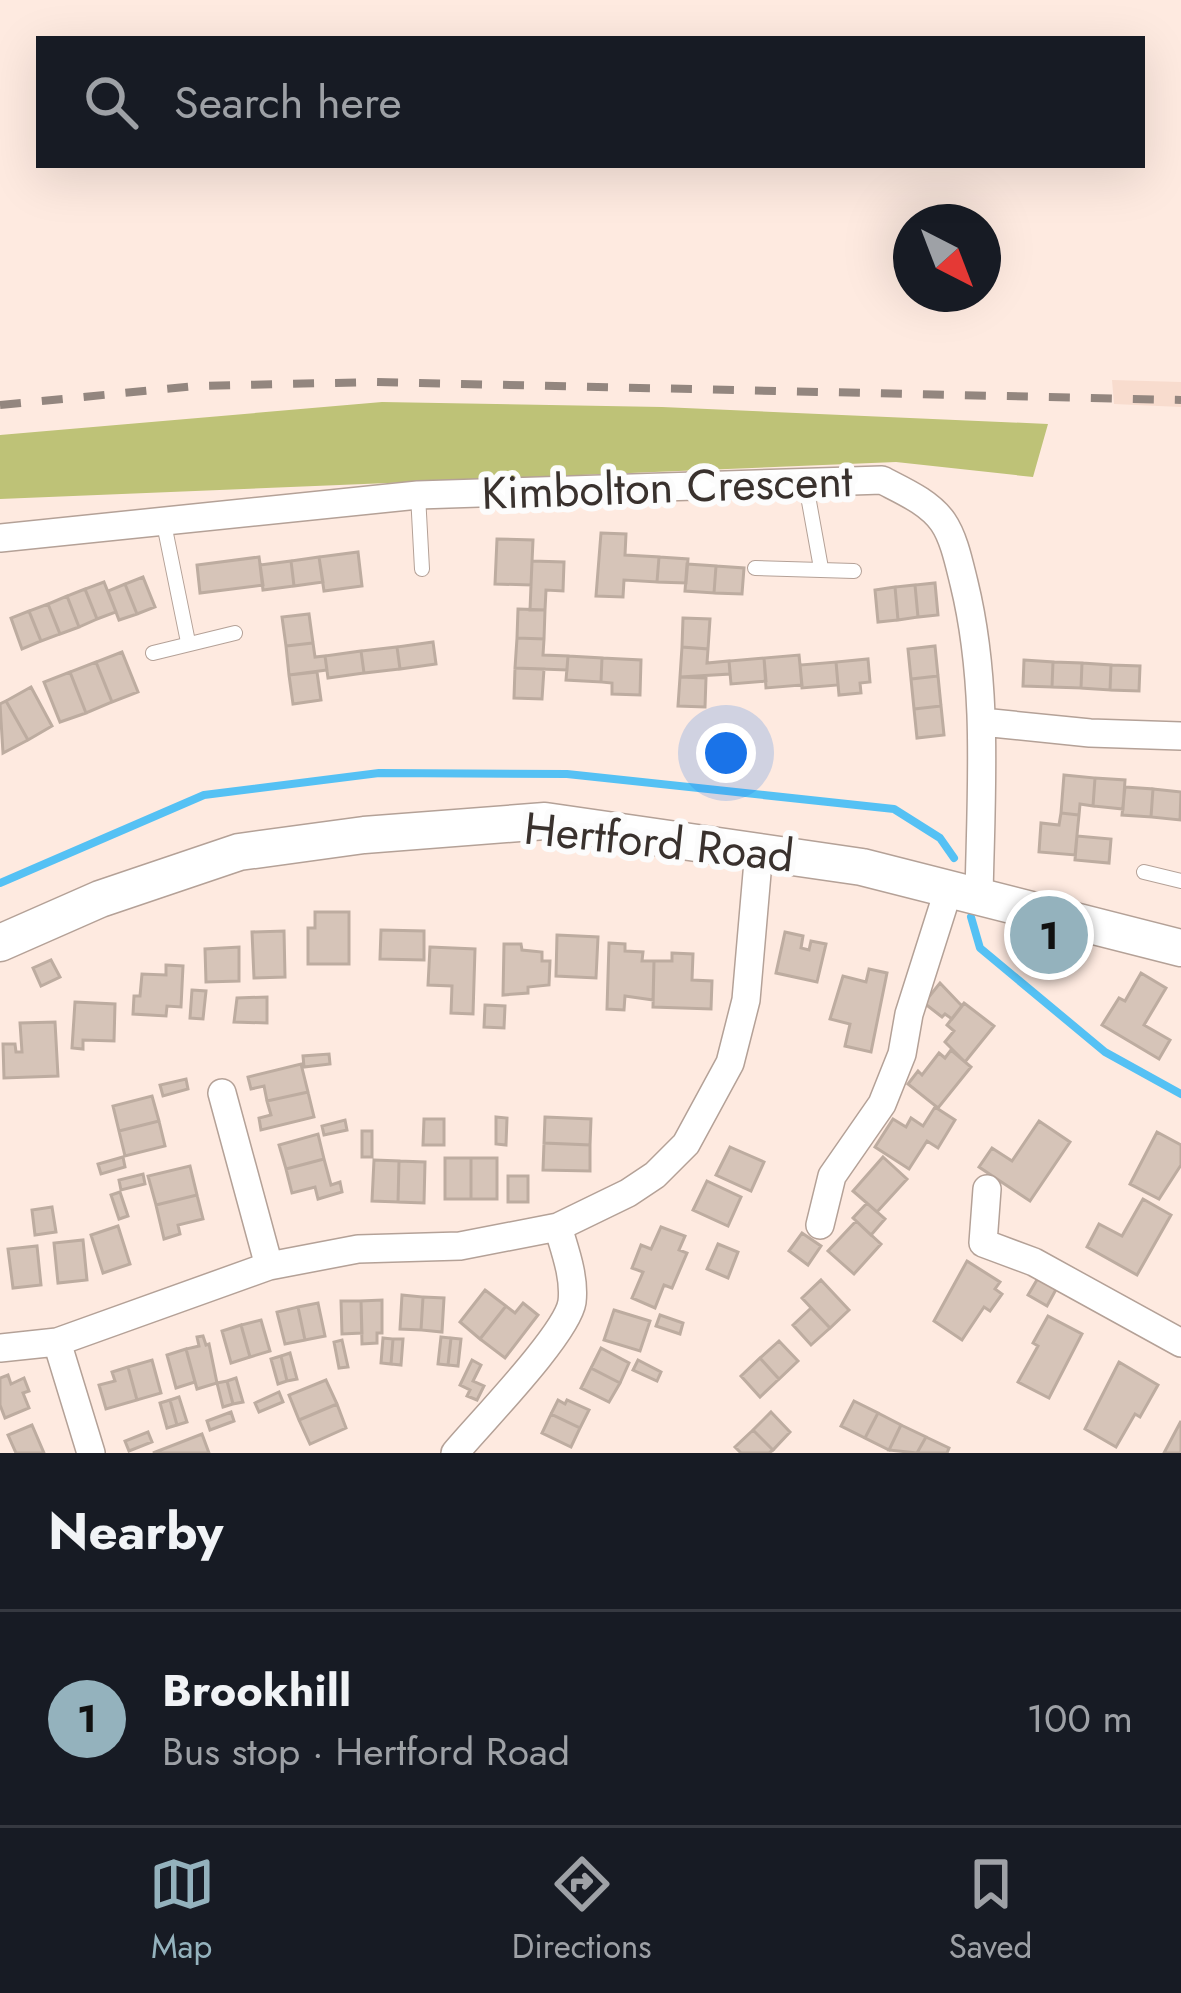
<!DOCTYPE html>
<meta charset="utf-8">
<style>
body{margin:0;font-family:Jost,sans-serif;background:#20242c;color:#f1f3f6}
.compass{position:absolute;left:893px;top:204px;width:108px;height:108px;border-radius:50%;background:#171b24;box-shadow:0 12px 48px #0002;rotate:138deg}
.you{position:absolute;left:726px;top:753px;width:42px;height:42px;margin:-30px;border:9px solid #fff;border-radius:50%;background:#1a73e8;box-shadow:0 0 0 18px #1a73e833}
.badge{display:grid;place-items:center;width:78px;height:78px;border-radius:50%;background:#94b2bd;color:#111;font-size:39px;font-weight:700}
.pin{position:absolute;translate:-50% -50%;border:6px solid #fff;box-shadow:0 3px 12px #0006}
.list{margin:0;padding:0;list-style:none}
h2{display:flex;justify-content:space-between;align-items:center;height:156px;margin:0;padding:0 48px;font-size:51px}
h2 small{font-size:39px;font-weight:400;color:#9ea1a6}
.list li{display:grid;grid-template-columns:78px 1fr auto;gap:36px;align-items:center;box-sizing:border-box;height:216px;padding:0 48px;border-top:3px solid #363941}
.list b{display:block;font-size:45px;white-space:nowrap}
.list p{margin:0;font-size:39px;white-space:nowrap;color:#9ea1a6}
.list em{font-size:39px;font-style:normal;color:#9ea1a6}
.icon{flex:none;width:66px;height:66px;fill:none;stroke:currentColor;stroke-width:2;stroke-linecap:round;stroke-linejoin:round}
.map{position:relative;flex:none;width:1181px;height:1453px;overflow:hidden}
.search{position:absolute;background:#171b24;box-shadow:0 12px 48px #0002;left:36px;right:36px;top:36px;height:132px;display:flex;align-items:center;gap:30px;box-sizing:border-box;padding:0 42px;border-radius:0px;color:#9ea1a6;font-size:45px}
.sheet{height:372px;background:#171b24}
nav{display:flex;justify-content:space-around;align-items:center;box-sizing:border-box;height:168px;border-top:3px solid #363941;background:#171b24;font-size:33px;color:#9ea1a6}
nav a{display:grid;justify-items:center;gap:6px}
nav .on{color:#94b2bd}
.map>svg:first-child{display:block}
</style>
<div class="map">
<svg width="1181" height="1453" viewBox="0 0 1181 1453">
<rect width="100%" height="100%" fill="#feeae0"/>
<path fill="#f8dcce" d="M 1112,380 L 1181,382 L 1181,407 L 1114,404 Z"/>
<path fill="#bec277" d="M 382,402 L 662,407 L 1048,424 L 1033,477 L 896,462 L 0,499 L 0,435 Z"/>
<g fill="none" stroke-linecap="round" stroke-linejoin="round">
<path stroke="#55c1f4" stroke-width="8" d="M 0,883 L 204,795 L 379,773 L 567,774 L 894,809 L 940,838 L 954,858
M 971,917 L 980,948 L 1105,1052 L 1181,1094"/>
</g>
<path fill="#d6c4b8" stroke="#bdaca0" stroke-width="3" d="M 601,533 L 626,534 L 625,555 L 659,557 L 657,582 L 624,580 L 623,597 L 596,596 Z
M 497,539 L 533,540 L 531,585 L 495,584 Z
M 358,552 L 362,586 L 324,591 L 319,557 Z
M 259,557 L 263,585 L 200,593 L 197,565 Z
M 319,557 L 323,582 L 294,586 L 291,561 Z
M 659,557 L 688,559 L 686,583 L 657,582 Z
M 291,561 L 294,586 L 263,590 L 260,565 Z
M 532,561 L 564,562 L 563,591 L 546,590 L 545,610 L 530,610 Z
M 687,564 L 716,566 L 714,593 L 685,591 Z
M 716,566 L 744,568 L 742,594 L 714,593 Z
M 143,577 L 155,607 L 137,614 L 125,584 Z
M 104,582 L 116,612 L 97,619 L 85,589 Z
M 935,583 L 938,615 L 918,617 L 915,585 Z
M 125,584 L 137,614 L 119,620 L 108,591 Z
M 915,585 L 918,617 L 898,620 L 895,587 Z
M 895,587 L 898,620 L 878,622 L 875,590 Z
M 85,589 L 97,619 L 79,627 L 67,596 Z
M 67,596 L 79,627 L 60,634 L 48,604 Z
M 48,604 L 60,634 L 41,641 L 29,611 Z
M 518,609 L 545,610 L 544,639 L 517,638 Z
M 29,611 L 41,641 L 22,649 L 11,618 Z
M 309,614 L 313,643 L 286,646 L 282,617 Z
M 683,618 L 710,619 L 708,649 L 682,647 Z
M 517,638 L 544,639 L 543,655 L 568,656 L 567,670 L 515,668 Z
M 433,642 L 436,664 L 400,669 L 397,647 Z
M 313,643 L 315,657 L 325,656 L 327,670 L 289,675 L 286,646 Z
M 935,646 L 938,676 L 911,679 L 908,649 Z
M 397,647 L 400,669 L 364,673 L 361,651 Z
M 682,647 L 708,649 L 707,663 L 729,661 L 730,674 L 680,677 Z
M 361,651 L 364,673 L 328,678 L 325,656 Z
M 122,652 L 138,692 L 112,702 L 96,662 Z
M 799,655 L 802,685 L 766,688 L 764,658 Z
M 568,656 L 602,658 L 601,682 L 566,680 Z
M 602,658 L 641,660 L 640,695 L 612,694 L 612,683 L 601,682 Z
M 764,658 L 766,681 L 731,684 L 729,661 Z
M 868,659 L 870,682 L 860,683 L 861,693 L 839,695 L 836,662 Z
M 1024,660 L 1053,662 L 1052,687 L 1023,686 Z
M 96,662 L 112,702 L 86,713 L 70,672 Z
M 836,662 L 838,685 L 802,688 L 800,665 Z
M 1053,662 L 1082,663 L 1081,688 L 1052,687 Z
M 1082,663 L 1111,665 L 1110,690 L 1081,688 Z
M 1111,665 L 1140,666 L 1139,691 L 1110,690 Z
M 515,668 L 544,669 L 542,699 L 514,698 Z
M 70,672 L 86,713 L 60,722 L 44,682 Z
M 317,672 L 321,700 L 293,704 L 289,675 Z
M 938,676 L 941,706 L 914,709 L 911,679 Z
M 680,677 L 706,678 L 705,707 L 678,706 Z
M 31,687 L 52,726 L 28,740 L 6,701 Z
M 6,701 L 28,740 L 3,753 L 0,704 Z
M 941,706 L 944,735 L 917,738 L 914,709 Z
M 1064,775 L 1095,778 L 1093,806 L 1080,804 L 1079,815 L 1061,813 Z
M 1095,778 L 1125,780 L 1123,809 L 1093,806 Z
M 1125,787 L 1153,789 L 1151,817 L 1122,815 Z
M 1153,789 L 1181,792 L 1180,820 L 1151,817 Z
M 1061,813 L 1079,815 L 1075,855 L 1039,852 L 1041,823 L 1059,825 Z
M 1077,836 L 1111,839 L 1109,863 L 1075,860 Z
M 315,912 L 349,912 L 349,964 L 308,964 L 308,928 L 315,928 Z
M 381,930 L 424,931 L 424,960 L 380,959 Z
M 284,931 L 285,977 L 254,978 L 252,932 Z
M 785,932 L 803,936 L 801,948 L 809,950 L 811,941 L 826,944 L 817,982 L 776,973 Z
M 557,935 L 598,937 L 596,978 L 556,976 Z
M 609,943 L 625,944 L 625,951 L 643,952 L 642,961 L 654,961 L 653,1000 L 625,996 L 624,1010 L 607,1009 Z
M 504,944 L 521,944 L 522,950 L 542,952 L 542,961 L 550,961 L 549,985 L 528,987 L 528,993 L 503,995 Z
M 239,947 L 239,981 L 206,982 L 205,949 Z
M 430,947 L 475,949 L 473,1014 L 451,1013 L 452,986 L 428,985 Z
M 672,953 L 693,954 L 692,980 L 712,981 L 711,1009 L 653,1007 L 654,961 L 672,961 Z
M 51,960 L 60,977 L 41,986 L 33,968 Z
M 166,965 L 183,966 L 181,1007 L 167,1006 L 166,1016 L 133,1014 L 134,996 L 140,996 L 142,974 L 166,975 Z
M 869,969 L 887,973 L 871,1052 L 845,1046 L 850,1024 L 830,1019 L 843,976 L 866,982 Z
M 1141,973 L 1166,988 L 1144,1025 L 1170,1040 L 1159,1059 L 1102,1025 L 1119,998 L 1125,1001 Z
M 940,983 L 962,1006 L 952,1019 L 945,1014 L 942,1017 L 924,1003 Z
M 192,990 L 206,991 L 203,1019 L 190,1018 Z
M 267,997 L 267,1023 L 234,1022 L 237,998 Z
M 75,1002 L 115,1004 L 114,1041 L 83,1040 L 83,1049 L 72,1048 Z
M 964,1003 L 994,1026 L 965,1062 L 945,1042 L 954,1031 L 947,1025 Z
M 485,1005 L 505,1006 L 504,1028 L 484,1027 Z
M 55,1022 L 58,1076 L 4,1078 L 3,1044 L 15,1044 L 16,1052 L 22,1052 L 20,1023 Z
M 951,1050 L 971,1067 L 938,1108 L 908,1084 L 918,1071 L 922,1075 L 939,1053 L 945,1058 Z
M 329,1054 L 330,1064 L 304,1067 L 303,1056 Z
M 301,1064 L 308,1092 L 267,1101 L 264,1086 L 251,1089 L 248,1077 Z
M 186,1079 L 188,1089 L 163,1096 L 160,1085 Z
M 308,1092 L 314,1117 L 261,1130 L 259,1118 L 271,1115 L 267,1101 Z
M 152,1096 L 159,1121 L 119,1131 L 113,1106 Z
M 935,1107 L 955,1120 L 938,1148 L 927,1141 L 909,1169 L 875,1147 L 893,1119 L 906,1127 L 911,1118 L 923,1126 Z
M 496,1117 L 507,1118 L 506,1145 L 496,1144 Z
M 545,1117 L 591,1119 L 590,1145 L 544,1143 Z
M 424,1119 L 444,1119 L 444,1145 L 423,1145 Z
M 345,1120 L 347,1130 L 324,1135 L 322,1126 Z
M 159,1121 L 165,1146 L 125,1156 L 119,1131 Z
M 1039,1121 L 1070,1142 L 1030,1201 L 979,1167 L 992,1148 L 1012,1161 Z
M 362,1131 L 372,1131 L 372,1157 L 362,1157 Z
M 1157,1132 L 1181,1145 L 1181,1165 L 1159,1199 L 1130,1184 Z
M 318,1134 L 324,1159 L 286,1169 L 279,1145 Z
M 544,1143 L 590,1145 L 590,1171 L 543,1170 Z
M 730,1147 L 764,1162 L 751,1191 L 716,1175 Z
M 123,1157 L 125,1167 L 101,1174 L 98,1164 Z
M 883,1157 L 907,1179 L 877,1212 L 853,1191 Z
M 445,1158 L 471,1158 L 471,1199 L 445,1199 Z
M 471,1158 L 497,1158 L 497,1199 L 471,1199 Z
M 324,1159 L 331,1185 L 340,1182 L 342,1192 L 318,1199 L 315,1187 L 292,1193 L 286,1169 Z
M 374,1160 L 399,1161 L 398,1202 L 372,1201 Z
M 399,1161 L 425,1162 L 424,1203 L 398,1202 Z
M 190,1166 L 197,1195 L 156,1205 L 148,1176 Z
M 143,1174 L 145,1184 L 121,1190 L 119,1180 Z
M 508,1176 L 528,1176 L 528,1202 L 508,1202 Z
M 707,1181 L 741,1197 L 728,1226 L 693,1210 Z
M 120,1192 L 128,1216 L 119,1219 L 111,1195 Z
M 197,1195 L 203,1219 L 178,1225 L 180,1234 L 164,1239 L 156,1205 Z
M 1143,1199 L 1171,1215 L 1137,1275 L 1087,1247 L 1099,1224 L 1122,1236 Z
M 867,1203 L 885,1219 L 871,1235 L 853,1218 Z
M 52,1207 L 56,1232 L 35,1235 L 32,1210 Z
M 856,1221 L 881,1244 L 854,1274 L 828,1251 Z
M 118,1226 L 130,1264 L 103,1273 L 91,1235 Z
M 661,1227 L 685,1236 L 679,1250 L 687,1253 L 672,1288 L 664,1285 L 655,1308 L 632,1298 L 643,1272 L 632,1268 L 641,1245 L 651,1249 Z
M 802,1233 L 821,1246 L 808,1265 L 789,1251 Z
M 83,1240 L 87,1280 L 58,1283 L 54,1243 Z
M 718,1244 L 738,1252 L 728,1278 L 707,1269 Z
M 37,1246 L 41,1285 L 13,1288 L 8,1249 Z
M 967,1261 L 1000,1282 L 995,1289 L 1002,1294 L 990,1311 L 984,1307 L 962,1340 L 934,1321 Z
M 1041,1273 L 1059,1284 L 1047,1306 L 1028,1295 Z
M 821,1280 L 849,1310 L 830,1328 L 802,1298 Z
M 485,1290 L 506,1306 L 480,1339 L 460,1322 Z
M 402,1295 L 423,1297 L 421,1330 L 400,1329 Z
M 423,1297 L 444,1298 L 442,1332 L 421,1330 Z
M 382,1300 L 382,1333 L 377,1333 L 377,1343 L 362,1344 L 361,1301 Z
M 341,1301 L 361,1301 L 362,1333 L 342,1334 Z
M 318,1303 L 325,1336 L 305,1340 L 298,1307 Z
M 523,1303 L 538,1315 L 505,1358 L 480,1339 L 506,1306 L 515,1313 Z
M 298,1307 L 305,1340 L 285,1344 L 277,1312 Z
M 811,1308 L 830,1328 L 811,1345 L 793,1325 Z
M 614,1310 L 650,1321 L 640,1351 L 604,1340 Z
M 660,1315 L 683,1323 L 680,1334 L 656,1326 Z
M 1048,1316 L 1082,1334 L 1049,1398 L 1018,1382 L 1038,1346 L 1033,1343 Z
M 261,1320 L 270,1351 L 250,1357 L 241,1325 Z
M 241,1325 L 250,1357 L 231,1363 L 222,1331 Z
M 203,1336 L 206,1345 L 209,1344 L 217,1383 L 197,1389 L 186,1349 L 199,1346 L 197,1337 Z
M 441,1337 L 451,1338 L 448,1365 L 438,1364 Z
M 383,1338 L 393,1339 L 391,1364 L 381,1363 Z
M 451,1338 L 461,1339 L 458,1366 L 448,1365 Z
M 393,1339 L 403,1339 L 401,1365 L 391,1364 Z
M 342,1340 L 348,1367 L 339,1368 L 334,1342 Z
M 779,1341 L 798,1361 L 779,1379 L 760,1358 Z
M 601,1348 L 629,1363 L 620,1383 L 591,1368 Z
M 186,1349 L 195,1382 L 176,1388 L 167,1355 Z
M 290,1353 L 297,1379 L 287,1381 L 281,1356 Z
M 281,1356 L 287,1381 L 278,1384 L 271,1359 Z
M 760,1358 L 779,1379 L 760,1397 L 741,1376 Z
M 152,1360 L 161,1393 L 137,1400 L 128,1367 Z
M 472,1360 L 481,1365 L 473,1381 L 484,1386 L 477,1400 L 467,1396 L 470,1390 L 460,1385 Z
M 638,1360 L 661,1372 L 657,1381 L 633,1370 Z
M 1119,1362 L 1158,1385 L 1140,1417 L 1135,1414 L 1116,1447 L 1085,1429 Z
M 128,1367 L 137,1400 L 106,1409 L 99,1385 L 115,1381 L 112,1372 Z
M 591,1368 L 620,1383 L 609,1402 L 581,1388 Z
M 8,1375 L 11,1384 L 24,1378 L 29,1391 L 23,1393 L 29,1408 L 5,1418 L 0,1405 L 0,1378 Z
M 236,1378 L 243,1402 L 233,1404 L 227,1381 Z
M 326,1380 L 337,1404 L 299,1420 L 289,1395 Z
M 227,1381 L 233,1404 L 223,1407 L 217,1383 Z
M 279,1392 L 283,1402 L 259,1412 L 255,1403 Z
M 179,1397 L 187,1422 L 177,1425 L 170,1400 Z
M 170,1400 L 177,1425 L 167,1428 L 160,1403 Z
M 558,1400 L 565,1404 L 567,1400 L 589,1410 L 580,1428 L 551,1414 Z
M 854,1401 L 878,1413 L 865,1438 L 841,1426 Z
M 337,1404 L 346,1428 L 310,1444 L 299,1420 Z
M 231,1412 L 234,1421 L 210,1430 L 207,1421 Z
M 771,1412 L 790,1432 L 773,1450 L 753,1430 Z
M 878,1413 L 901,1425 L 889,1450 L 865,1438 Z
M 551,1414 L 580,1428 L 571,1447 L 542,1433 Z
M 1181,1421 L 1181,1453 L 1164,1453 Z
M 32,1425 L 44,1453 L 16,1453 L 8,1435 Z
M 901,1425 L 926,1437 L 917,1453 L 889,1450 Z
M 753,1430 L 773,1450 L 769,1453 L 741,1453 L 735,1447 Z
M 148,1432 L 152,1442 L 129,1451 L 125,1441 Z
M 202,1434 L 209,1453 L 153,1453 Z
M 926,1437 L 949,1448 L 947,1453 L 917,1453 Z"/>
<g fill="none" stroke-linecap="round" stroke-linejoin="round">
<g stroke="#b4a197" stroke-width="16">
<path id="service" d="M 806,485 L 821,568
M 418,495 L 422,569
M 163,519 L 188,642
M 755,568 L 854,571
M 153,653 L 235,633
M 1144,872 L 1181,881"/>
</g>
<g stroke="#b4a197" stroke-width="30">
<path id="minor" d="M 0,538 L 418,495 L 882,480 C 903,491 929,502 943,522 C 954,538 959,563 964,583 C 989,685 981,791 979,896
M 982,722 L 1090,733 L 1181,736
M 222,1093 L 269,1266
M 987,1189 L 983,1243 L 1034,1262 L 1181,1343
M 820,1225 L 832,1176 L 882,1104 L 902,1054 L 909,1014 L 949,888
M 57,1342 L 91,1453
M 0,1348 L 57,1342 L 269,1266 L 358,1249 L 460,1246 L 558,1227 L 628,1193 L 655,1175 L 686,1144 L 730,1063 L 746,1000 L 759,850
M 455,1453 C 479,1424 567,1334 572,1302 C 575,1277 565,1251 558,1227"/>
</g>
<g stroke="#b4a197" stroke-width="39">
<path id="tertiary" d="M 0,943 L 100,899 L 239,852 L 364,835 L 545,821 L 862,867 L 1181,948"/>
</g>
<use href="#service" stroke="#fff" stroke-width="14"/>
<use href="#minor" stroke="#fff" stroke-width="27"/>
<use href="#tertiary" stroke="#fff" stroke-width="36"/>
<path stroke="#93867f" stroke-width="8" stroke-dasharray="21 21" stroke-linecap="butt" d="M 0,405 L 196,386 L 375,382 L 1181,400"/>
</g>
<g text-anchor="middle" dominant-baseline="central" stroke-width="12" stroke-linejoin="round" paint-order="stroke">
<g font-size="45" fill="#39312d" stroke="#fcfcfc">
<text transform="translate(667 487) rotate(-2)">Kimbolton Crescent</text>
<text transform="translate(659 842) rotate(6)">Hertford Road</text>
</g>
</g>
</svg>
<svg class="compass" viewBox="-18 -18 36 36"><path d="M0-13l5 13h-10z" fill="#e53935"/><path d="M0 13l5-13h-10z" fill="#9ea1a6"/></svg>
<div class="you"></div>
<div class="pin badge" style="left:1049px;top:935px">1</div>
<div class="search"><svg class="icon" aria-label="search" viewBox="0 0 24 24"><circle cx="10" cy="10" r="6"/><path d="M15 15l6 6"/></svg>Search here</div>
</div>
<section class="sheet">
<h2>Nearby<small></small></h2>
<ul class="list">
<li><span class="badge">1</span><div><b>Brookhill</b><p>Bus stop · Hertford Road</p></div><em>100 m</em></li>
</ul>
</section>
<nav>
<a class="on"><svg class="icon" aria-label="map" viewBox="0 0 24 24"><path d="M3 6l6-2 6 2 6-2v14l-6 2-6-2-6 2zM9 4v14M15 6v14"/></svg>Map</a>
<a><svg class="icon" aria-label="directions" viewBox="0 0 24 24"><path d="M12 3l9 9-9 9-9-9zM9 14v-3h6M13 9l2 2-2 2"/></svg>Directions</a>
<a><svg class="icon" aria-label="saved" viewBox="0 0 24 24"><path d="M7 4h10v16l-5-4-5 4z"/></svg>Saved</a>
</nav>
